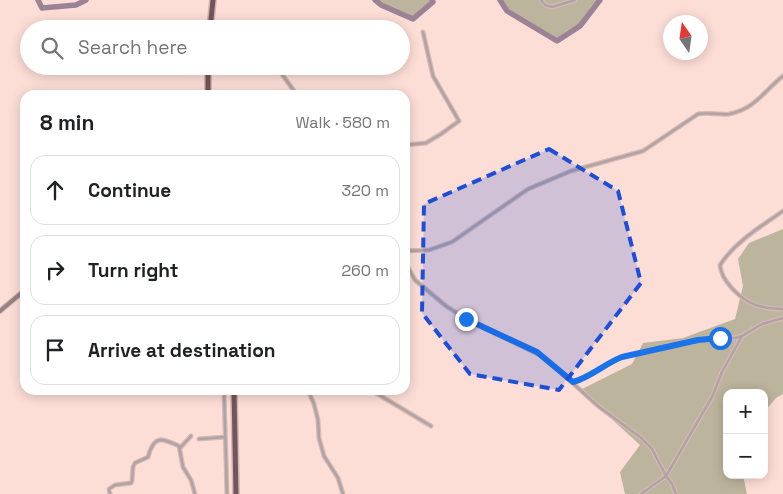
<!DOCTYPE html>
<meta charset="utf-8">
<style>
body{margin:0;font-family:"Space Grotesk",sans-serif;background:#f2f2f2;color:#202124}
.controls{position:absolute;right:15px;bottom:15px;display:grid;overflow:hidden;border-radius:10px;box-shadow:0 2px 12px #0003}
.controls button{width:45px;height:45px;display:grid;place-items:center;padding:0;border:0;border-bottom:1px solid #e0e0e0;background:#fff;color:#202124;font:25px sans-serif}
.compass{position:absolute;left:663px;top:15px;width:45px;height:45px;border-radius:50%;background:#fff;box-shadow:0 2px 12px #0003;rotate:347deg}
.stop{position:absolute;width:15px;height:15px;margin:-11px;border:4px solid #1a73e8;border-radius:50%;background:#fff}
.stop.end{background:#1a73e8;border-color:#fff;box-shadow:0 1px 5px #0008}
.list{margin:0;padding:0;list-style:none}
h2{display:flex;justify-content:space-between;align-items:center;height:65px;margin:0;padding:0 20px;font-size:21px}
h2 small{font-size:16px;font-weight:400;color:#757577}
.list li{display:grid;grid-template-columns:32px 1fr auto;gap:15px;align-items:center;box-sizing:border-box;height:70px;margin:0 10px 10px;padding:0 10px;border:1px solid #e0e0e0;border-radius:15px}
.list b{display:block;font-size:19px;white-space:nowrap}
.list em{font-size:16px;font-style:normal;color:#757577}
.icon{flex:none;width:28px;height:28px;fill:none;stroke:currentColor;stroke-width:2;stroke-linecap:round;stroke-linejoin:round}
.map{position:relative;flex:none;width:783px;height:494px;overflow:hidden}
.search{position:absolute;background:#fff;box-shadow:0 2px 12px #0003;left:20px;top:20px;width:390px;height:55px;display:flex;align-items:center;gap:12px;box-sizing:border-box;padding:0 18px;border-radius:28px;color:#757577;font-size:19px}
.panel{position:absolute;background:#fff;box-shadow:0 2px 12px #0003;left:20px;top:90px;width:390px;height:305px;border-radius:15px}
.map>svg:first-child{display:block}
</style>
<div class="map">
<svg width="783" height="494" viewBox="0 0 783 494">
<rect width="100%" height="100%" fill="#fdded7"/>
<path fill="#bdb49d" d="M 375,0 L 432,0 L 433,2 L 413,19 L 381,5 Z
M 500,0 L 600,0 L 580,26 L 557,41 L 507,11 Z
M 783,229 L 783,394 L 776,398 L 764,412 L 764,393 L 727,393 L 727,475 L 743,475 L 747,494 L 625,494 L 620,472 L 640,445 L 580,390 L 632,364 L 643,343 L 683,338 L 735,319 L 743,286 L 738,259 L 749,243 Z"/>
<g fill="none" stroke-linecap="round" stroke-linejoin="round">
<path stroke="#9c8295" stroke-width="5.5" d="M 38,0 L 42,8 L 76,5 L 86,0
M 375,0 L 381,5 L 413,19 L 433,2 L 432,0
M 500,0 L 507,11 L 557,41 L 580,26 L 600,0"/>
<g stroke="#d5b9b3" stroke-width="5">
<path id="street" d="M 541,0 L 545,5 L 552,7 L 575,0
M 276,66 L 297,95
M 405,145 L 426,143 L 441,134 L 459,121 L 433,76 L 423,32
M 783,211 C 760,227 735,242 720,265 C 721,281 741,300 756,305 C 764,308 774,309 783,309
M 405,251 L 429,250 L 452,242 L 528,189 L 571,171 L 643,151 L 698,114 C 708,112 719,115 729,114 C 755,109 764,91 783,76
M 405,262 L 415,280 L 446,306 L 466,319 L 544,357 L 598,406 L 640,437 L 652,449 L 666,476 L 641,494
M 573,383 C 591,377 604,364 622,357 L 698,340 L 720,338 L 735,338 L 742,336 L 762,324 L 783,318
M 224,390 L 227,494
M 308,390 L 314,404 L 318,420 L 319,438 L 324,456 L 338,478 L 343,494
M 317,390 L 325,392 L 348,390
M 371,390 L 431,426
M 199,439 L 225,437
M 180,448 L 191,436
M 110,494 L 109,489 L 115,485 L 131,483 L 132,481 L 133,467 L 135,463 L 148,457 C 154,435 161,438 179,446 L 183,467 L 191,480 L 195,494
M 676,494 L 672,484 L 666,476 L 712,397 L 722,372 L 742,336"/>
</g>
<g stroke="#d5b9b3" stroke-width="6">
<path id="secondary" d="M 0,311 L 25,290"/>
</g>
<g stroke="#d5b9b3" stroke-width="8">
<path id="highway" d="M 210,29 L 213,0
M 208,66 L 208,95
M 234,390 L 236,494"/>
</g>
<use href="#street" stroke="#b1a2a5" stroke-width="2.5"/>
<use href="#secondary" stroke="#978185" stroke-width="4"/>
<use href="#highway" stroke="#74555c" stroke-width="5"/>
</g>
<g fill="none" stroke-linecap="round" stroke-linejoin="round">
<path stroke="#1a73e8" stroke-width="6" d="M 466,319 L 537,352 L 573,382 C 591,377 604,364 622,357 L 698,340 L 720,338"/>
</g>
<path fill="#1d4ed8" fill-opacity="0.2" stroke="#1d4ed8" stroke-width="4" stroke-dasharray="10 6" stroke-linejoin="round" d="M 549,149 L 618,191 L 641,283 L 559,390 L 470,374 L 422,313 L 424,204 Z"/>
</svg>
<div class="controls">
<button>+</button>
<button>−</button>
</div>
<svg class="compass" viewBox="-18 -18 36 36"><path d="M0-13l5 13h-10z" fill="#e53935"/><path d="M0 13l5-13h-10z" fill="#757577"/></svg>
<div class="stop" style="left:720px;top:338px"></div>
<div class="stop end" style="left:466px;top:319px"></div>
<div class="search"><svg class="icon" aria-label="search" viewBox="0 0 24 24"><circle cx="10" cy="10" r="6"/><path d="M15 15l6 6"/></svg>Search here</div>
<section class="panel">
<h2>8 min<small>Walk · 580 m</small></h2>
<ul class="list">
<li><svg class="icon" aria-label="ahead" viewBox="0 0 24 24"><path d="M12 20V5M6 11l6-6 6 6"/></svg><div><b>Continue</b></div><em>320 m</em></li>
<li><svg class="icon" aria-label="right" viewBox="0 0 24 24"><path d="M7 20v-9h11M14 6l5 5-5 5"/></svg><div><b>Turn right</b></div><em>260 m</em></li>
<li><svg class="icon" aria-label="arrive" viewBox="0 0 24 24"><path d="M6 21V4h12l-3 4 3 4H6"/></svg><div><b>Arrive at destination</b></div></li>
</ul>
</section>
</div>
